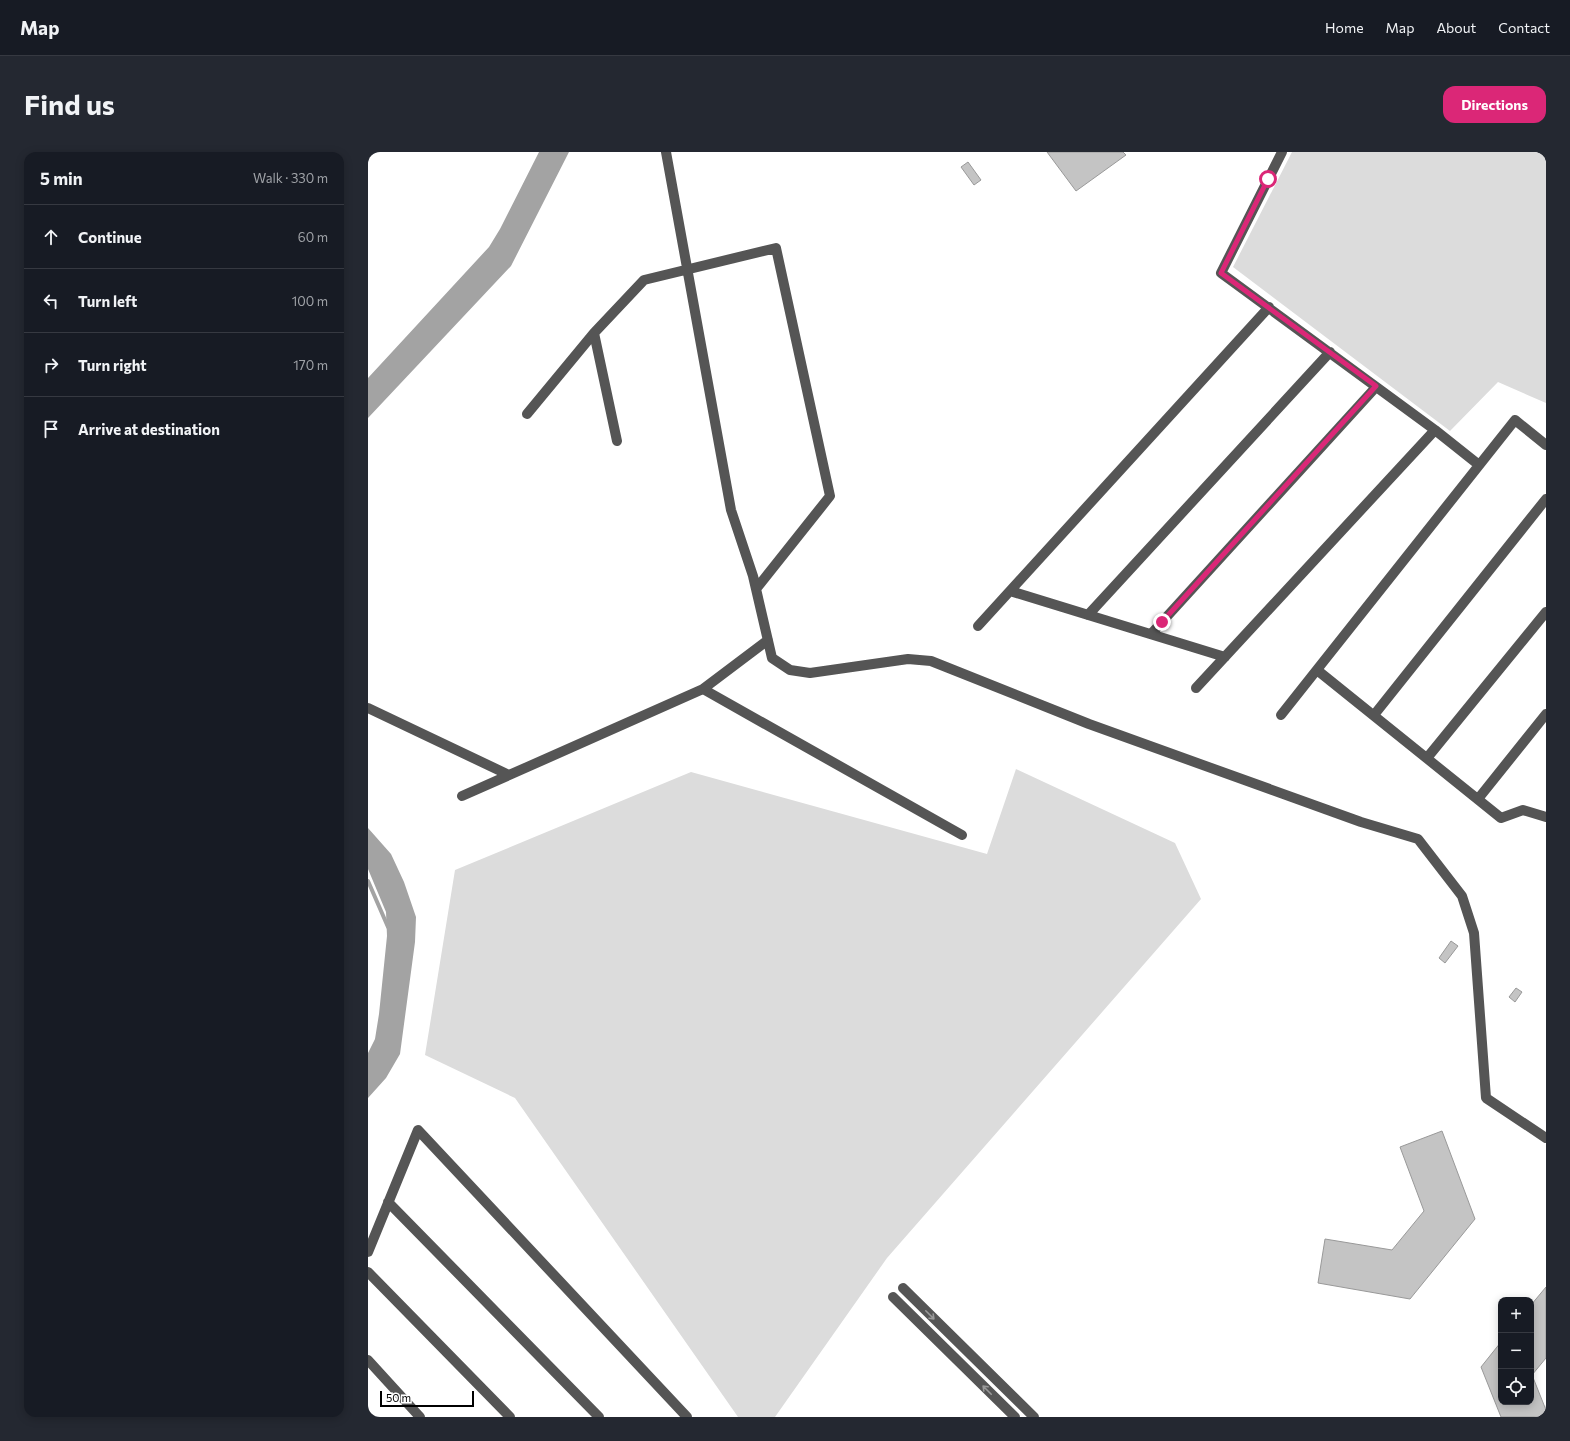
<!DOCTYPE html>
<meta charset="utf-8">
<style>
body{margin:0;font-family:Commissioner,sans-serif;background:#242831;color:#f1f3f6}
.controls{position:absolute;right:12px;bottom:12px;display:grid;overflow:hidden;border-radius:8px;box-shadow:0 2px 10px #0003}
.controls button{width:36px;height:36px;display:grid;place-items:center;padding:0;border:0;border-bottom:1px solid #363941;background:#171b24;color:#f1f3f6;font:20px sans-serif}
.scale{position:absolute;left:12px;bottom:10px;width:94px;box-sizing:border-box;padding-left:4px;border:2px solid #000;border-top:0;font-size:11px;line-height:14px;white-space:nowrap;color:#000;-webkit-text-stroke:3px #fff;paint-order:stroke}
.stop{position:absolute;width:12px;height:12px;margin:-9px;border:3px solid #db2777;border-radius:50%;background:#fff}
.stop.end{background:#db2777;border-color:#fff;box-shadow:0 1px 4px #0008}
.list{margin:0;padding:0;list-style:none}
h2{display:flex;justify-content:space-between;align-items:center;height:52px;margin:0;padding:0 16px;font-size:17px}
h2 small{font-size:13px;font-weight:400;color:#9ea1a6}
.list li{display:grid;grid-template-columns:26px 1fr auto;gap:12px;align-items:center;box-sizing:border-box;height:64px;padding:0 16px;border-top:1px solid #363941}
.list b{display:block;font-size:15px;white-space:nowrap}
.list em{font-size:13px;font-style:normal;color:#9ea1a6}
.icon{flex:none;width:22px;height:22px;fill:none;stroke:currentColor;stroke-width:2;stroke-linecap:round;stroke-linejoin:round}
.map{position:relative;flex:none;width:1178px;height:1265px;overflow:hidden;border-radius:12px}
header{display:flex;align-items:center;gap:24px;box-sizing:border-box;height:56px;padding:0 20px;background:#171b24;border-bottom:1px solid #363941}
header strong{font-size:19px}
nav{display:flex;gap:22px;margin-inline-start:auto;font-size:14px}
.intro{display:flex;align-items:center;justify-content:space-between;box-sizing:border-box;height:96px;padding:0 24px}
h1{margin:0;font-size:28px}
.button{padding:10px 18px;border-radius:12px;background:#db2777;color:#fff;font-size:14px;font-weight:700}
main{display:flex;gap:24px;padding:0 24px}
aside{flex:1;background:#171b24;border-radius:12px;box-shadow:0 2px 10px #0003}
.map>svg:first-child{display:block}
</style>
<header>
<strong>Map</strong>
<nav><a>Home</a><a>Map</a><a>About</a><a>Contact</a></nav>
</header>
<div class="intro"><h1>Find us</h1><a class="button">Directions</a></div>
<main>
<aside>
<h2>5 min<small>Walk · 330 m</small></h2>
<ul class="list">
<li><svg class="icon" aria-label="ahead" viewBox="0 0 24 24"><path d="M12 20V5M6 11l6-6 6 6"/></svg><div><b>Continue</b></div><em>60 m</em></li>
<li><svg class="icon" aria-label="left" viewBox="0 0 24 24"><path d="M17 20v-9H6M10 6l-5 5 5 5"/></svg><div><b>Turn left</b></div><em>100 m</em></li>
<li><svg class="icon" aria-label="right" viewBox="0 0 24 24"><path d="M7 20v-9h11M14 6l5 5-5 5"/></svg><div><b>Turn right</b></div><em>170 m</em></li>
<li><svg class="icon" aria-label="arrive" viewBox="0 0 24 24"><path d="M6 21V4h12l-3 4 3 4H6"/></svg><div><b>Arrive at destination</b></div></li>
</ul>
</aside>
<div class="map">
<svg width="1178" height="1265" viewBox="0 0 1178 1265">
<rect width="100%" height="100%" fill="#fff"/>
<path fill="#dcdcdc" d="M 924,0 L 1178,0 L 1178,251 L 1130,230 L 1082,279 L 865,115 Z
M 648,617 L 807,691 L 833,747 L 519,1106 L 407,1265 L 370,1265 L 147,946 L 57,903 L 87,718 L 323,620 L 619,702 Z"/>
<path fill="#a3a3a3" d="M 171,0 L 201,0 L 143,114 L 0,266 L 0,226 L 121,95 L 132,77 Z
M 0,676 L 23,702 L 36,730 L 48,765 L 47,790 L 32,902 L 18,926 L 0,946 L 0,901 L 7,887 L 11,862 L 19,784 L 18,760 L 0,717 Z"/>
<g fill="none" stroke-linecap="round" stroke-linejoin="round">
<path stroke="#a3a3a3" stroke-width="4" d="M 0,729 L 20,775"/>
</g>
<path fill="#c4c4c4" stroke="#999" d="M 679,0 L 755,0 L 758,3 L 708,39 Z
M 600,10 L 613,28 L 606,33 L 593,15 Z
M 1083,789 L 1090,794 L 1077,811 L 1071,806 Z
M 1148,836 L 1154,840 L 1147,850 L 1141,845 Z
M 1074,979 L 1107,1067 L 1042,1147 L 950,1131 L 957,1087 L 1024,1098 L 1056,1059 L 1032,995 Z
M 1178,1135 L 1178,1206 L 1164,1223 L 1178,1258 L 1178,1265 L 1133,1265 L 1113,1215 L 1133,1190 L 1133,1250 L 1163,1250 L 1163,1153 Z"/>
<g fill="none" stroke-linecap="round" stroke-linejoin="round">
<path stroke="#555" stroke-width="10" d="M 298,0 L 363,358 L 385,424 L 404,506 L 422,518 L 442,521 L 540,507 L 563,509 L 721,572 L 993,670 L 1050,687 L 1094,744 L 1106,781 L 1118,946 L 1178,986
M 914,0 L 853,121 L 1067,278 L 1111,313
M 226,181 L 249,289
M 159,262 L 226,181 L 276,128 L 408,96 L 462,344 L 388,437
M 642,439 L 857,505
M 720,463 L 962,200
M 610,474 L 901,155
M 783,482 L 1008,235
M 949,518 L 1133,666 L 1155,658 L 1178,665
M 828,536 L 1067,278
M 335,537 L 594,683
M 0,556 L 141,623
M 913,563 L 1147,268 L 1178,293
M 1006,563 L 1178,347
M 1059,606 L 1178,460
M 94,644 L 335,537 L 400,488
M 1110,647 L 1178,562
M 20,1050 L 231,1265
M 0,1100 L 50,978 L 319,1265
M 0,1120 L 142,1265
M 535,1136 L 666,1265
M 525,1145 L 647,1265
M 0,1208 L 52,1265"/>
</g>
<defs><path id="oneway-shaft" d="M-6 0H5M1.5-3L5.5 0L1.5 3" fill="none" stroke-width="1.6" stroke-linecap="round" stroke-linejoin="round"/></defs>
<g stroke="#999">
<use href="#oneway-shaft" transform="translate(562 1163) rotate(45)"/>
<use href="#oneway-shaft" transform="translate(619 1238) rotate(-135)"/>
</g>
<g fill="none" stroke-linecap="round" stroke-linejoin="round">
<path stroke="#db2777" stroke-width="5" d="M 794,470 L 1008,234 L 853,121 L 900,27"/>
</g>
</svg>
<div class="controls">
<button>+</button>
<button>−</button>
<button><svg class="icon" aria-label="locate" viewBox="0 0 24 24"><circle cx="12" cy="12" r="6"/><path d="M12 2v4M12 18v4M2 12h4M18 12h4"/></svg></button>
</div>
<div class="scale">50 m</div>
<div class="stop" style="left:900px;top:27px"></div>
<div class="stop end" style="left:794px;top:470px"></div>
</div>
</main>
